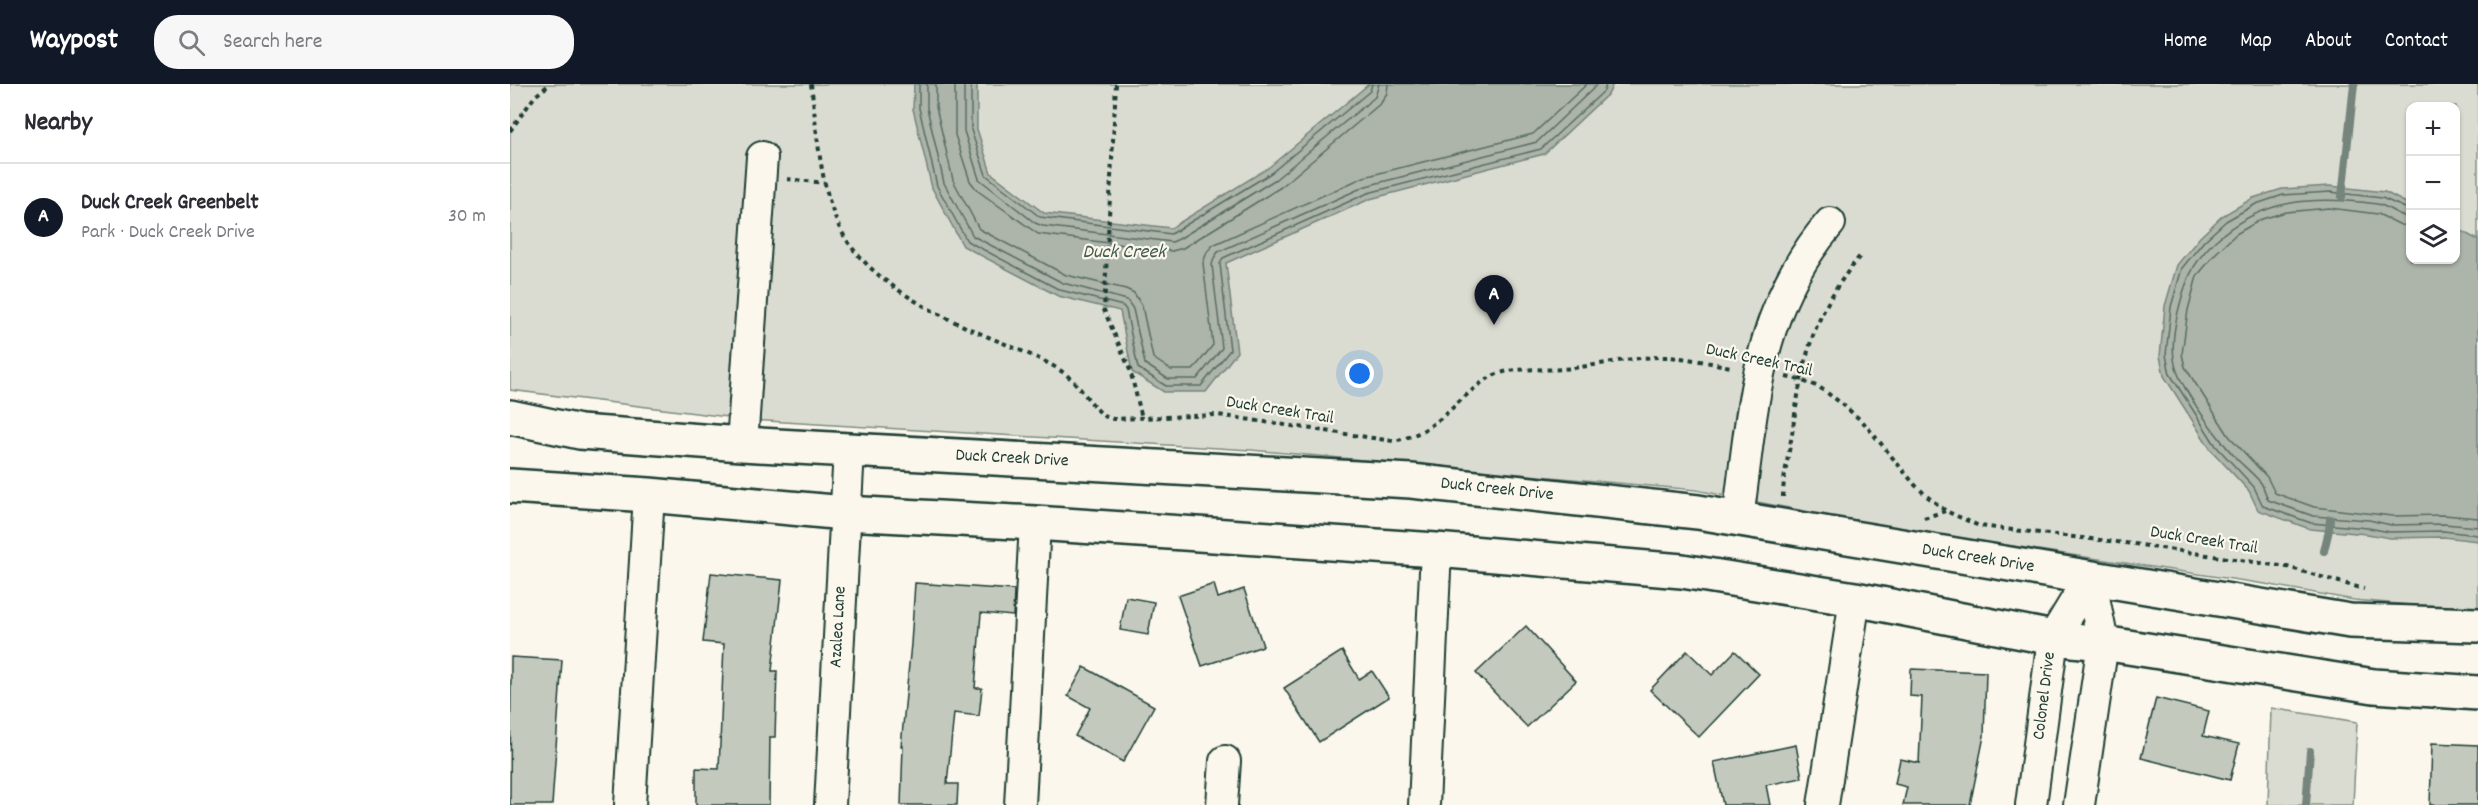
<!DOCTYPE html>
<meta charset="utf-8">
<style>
body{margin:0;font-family:Dekko,sans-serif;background:#f7f7f7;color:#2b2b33}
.controls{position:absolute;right:18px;top:18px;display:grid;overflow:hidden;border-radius:12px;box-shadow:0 2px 4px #0004}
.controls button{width:54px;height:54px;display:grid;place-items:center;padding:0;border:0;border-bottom:2px solid #e1e1e2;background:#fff;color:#2b2b33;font:30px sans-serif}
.you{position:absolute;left:850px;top:290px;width:21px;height:21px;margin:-15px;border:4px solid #fff;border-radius:50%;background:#1a73e8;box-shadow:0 0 0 9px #1a73e833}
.badge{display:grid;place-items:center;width:39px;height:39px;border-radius:50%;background:#111827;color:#fff;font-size:20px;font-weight:700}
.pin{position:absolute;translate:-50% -50px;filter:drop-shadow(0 2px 3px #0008)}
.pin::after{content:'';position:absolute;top:32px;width:21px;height:18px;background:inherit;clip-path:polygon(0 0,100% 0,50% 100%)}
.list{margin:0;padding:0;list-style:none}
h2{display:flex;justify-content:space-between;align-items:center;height:78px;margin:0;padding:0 24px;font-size:26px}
h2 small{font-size:20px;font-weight:400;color:#7c7c81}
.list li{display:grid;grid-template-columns:39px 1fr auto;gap:18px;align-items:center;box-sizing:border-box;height:108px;padding:0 24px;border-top:2px solid #e1e1e2}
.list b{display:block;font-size:22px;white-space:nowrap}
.list p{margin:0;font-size:20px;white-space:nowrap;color:#7c7c81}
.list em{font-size:20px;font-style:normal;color:#7c7c81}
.icon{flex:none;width:33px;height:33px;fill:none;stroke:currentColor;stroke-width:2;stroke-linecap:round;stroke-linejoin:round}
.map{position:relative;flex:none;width:1968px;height:721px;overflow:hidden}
header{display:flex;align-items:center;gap:36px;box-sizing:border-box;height:84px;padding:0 30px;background:#111827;color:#fff}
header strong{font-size:28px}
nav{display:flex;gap:33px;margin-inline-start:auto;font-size:21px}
.search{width:420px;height:54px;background:#f7f7f7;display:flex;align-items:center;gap:15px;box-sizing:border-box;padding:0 21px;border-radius:24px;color:#7c7c81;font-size:22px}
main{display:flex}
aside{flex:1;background:#fff}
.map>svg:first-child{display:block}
</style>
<header>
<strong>Waypost</strong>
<div class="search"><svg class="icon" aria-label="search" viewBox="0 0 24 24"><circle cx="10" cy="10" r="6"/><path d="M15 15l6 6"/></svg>Search here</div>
<nav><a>Home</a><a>Map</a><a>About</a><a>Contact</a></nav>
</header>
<main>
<aside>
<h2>Nearby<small></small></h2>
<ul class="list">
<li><span class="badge">A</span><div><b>Duck Creek Greenbelt</b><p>Park · Duck Creek Drive</p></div><em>30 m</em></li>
</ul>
</aside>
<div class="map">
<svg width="1968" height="721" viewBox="0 0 1968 721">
<rect width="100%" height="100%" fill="#fbf7ec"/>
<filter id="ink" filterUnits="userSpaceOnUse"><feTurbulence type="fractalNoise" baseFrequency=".0167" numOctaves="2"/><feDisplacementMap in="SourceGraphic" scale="12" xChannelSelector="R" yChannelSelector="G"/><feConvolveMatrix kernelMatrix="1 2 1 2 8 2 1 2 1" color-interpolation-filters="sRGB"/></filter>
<g filter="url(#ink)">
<path fill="#dbdcd1" stroke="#7d8c82" stroke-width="1.5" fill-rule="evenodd" d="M 0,0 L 1968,0 L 1968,527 L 1844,516 L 1755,500 L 1382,444 L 1186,406 L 741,366 L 242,336 L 0,306 ZM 1900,22 L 1946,22 L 1946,176 L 1900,176 Z
M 1761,624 L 1847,638 L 1843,721 L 1758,721 Z"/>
<path fill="#adb4aa" stroke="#74847b" stroke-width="1.5" d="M 404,0 L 467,0 L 467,45 L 481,89 L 534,129 L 661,144 L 758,84 L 859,0 L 1103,0 L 1099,9 L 1034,70 L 860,115 L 716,179 L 727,268 L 696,308 L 654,308 L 622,288 L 610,227 L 548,212 L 453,162 L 422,104 L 403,25 Z
M 1820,102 L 1875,108 L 1900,121 L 1900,176 L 1946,176 L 1946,144 L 1968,156 L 1968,457 L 1933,453 L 1880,454 L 1857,450 L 1800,445 L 1748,426 L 1739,407 L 1701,366 L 1654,292 L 1650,272 L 1655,222 L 1667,181 L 1690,153 L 1712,132 L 1743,114 L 1772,105 Z"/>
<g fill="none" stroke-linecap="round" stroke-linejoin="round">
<path stroke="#586d63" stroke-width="1.5" d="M 409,0 L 409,24 L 427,102 L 457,157 L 550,206 L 613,222 L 616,226 L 628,284 L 656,302 L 691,302 L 720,266 L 710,180 L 713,174 L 858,109 L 1031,65 L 1094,7 L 1096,0
M 417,0 L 417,24 L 434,99 L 463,152 L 553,199 L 617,216 L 623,225 L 635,280 L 658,295 L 687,295 L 712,264 L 702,181 L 704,174 L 708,168 L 856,102 L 1027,58 L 1088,0
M 426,0 L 426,23 L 443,96 L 469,145 L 556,191 L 616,205 L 624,209 L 632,222 L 643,274 L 661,286 L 683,286 L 703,261 L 693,179 L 697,168 L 703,161 L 854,93 L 1023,50 L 1077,0
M 445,0 L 445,51 L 460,97 L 468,107 L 528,150 L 662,167 L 673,164 L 771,103 L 871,19 L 877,9 L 878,0
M 454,0 L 454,47 L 469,95 L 525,139 L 533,142 L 662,158 L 669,155 L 766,95 L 865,13 L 869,0
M 461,0 L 461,46 L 476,91 L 530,133 L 661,150 L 761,89 L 860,7 L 862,0
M 1900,126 L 1872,114 L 1820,108 L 1773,111 L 1746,120 L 1716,137 L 1694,157 L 1672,184 L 1661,223 L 1656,271 L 1660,290 L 1706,362 L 1744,403 L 1753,422 L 1801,439 L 1858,444 L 1880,448 L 1933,447 L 1968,451
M 1900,133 C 1888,133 1879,122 1867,120 C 1806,112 1753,113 1705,157 C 1690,171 1680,186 1674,206 C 1667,229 1658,263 1667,287 C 1675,310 1708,354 1725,373 C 1733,382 1744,390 1751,399 C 1754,404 1756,411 1758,416 L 1803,432 L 1859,436 L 1881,441 L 1934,440 L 1968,443
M 1900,142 L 1891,141 L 1868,130 L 1819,124 L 1776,128 L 1752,135 L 1726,150 L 1706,169 L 1687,192 L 1678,226 L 1672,270 L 1675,283 L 1719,352 L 1757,393 L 1765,409 L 1804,423 L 1882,432 L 1934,431 L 1968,434"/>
<path stroke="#74847b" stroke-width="8" d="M 1832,113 L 1844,0
M 1814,467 L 1819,446 L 1820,435
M 1796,721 L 1800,667"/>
</g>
<path fill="#c4c9be" stroke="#1f3d34" stroke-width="1.5" d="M 201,489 L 272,496 L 262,587 L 267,587 L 265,653 L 260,653 L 259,721 L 186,721 L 186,684 L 209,685 L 214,560 L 193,558 Z
M 405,499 L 504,506 L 503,532 L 471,529 L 465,604 L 472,604 L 469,632 L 444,629 L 437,700 L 448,700 L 447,721 L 391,721 L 393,662 L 391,662 L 401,560 Z
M 704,500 L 708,514 L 734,505 L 753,562 L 692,582 L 668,512 Z
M 616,513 L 644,518 L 638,551 L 610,546 Z
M 1016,542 L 1066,597 L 1017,643 L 966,589 Z
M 832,567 L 849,595 L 862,587 L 879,613 L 809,658 L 774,604 Z
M 1177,567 L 1202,591 L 1225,567 L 1249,590 L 1189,653 L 1140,606 Z
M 1,573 L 52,576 L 42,721 L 0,721 Z
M 574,583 L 644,622 L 613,678 L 565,652 L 580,624 L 558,612 Z
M 1401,585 L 1476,588 L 1474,652 L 1460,721 L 1393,721 L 1397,703 L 1385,700 L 1390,675 L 1409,679 L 1412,613 L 1400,612 Z
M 1646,614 L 1699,627 L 1693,652 L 1729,660 L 1720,696 L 1631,674 Z
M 1922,659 L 1968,661 L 1968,721 L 1920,721 Z
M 1286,661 L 1292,694 L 1256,701 L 1260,721 L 1213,721 L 1204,678 Z"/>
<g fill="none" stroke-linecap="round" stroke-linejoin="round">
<g stroke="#1f3d34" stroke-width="34">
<path id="minor" d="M 232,360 L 252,73
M 1228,435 C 1243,326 1245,226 1320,139
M 120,721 L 139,411
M 320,721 L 339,366
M 510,721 L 525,439
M 712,721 L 715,677
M 914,721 L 926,466
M 1313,721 L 1345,515
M 1521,721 L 1543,554 L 1580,493
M 1569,721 L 1593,559 L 1580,493"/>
</g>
<g stroke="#1f3d34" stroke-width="38">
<path id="major" d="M 0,333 L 70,348 L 232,360 L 901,397 L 1188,428 L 1840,537 L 1968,541
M 0,402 L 139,411 L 335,429 L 525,439 L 926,466 L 1172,487 L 1345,515 L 1543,554 L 1593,559 L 1864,602 L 1968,609"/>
</g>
<path stroke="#1f3d34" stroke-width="4" stroke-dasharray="4.5 4.5" stroke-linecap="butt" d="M 301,0 C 307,45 309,96 327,138 C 353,199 435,235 493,259 C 513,268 536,276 554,289 C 570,301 579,319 594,332 L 603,335 L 708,331 L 883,357 C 926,350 944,317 977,295 C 1000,281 1028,287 1053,285 C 1088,282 1122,272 1158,273 C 1179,274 1200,279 1221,283
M 606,0 L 594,226 L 620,286 L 632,334
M 0,47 L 25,12 L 40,0
M 277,95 L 315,99
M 1276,293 L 1290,296 L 1309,303 L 1331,319 L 1354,339 L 1405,401 L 1418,413 L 1436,427 L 1469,442 L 1624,460 L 1777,483 L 1854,505
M 1273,413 C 1273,393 1279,370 1282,350 C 1293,275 1301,232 1350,172
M 1414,434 L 1435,427"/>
<use href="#minor" stroke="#fbf7ec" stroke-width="30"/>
<use href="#major" stroke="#fbf7ec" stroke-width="33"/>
</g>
</g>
<g text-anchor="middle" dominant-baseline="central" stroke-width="4.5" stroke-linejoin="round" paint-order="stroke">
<g font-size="18" fill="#1f3d34" stroke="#fbf7ec">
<text transform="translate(1249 277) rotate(12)">Duck Creek Trail</text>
<text transform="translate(770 327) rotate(9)">Duck Creek Trail</text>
<text transform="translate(502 375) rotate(3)">Duck Creek Drive</text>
<text transform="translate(987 406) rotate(6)">Duck Creek Drive</text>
<text transform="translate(1694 457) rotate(9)">Duck Creek Trail</text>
<text transform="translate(1468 475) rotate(9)">Duck Creek Drive</text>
<text transform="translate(329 543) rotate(-87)">Azalea Lane</text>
<text transform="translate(1535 612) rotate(-83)">Colonel Drive</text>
</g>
<g font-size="20" font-style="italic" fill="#425b52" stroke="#fbf7ec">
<text x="614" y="169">Duck Creek</text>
</g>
</g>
</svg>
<div class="controls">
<button>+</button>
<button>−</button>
<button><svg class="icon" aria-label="layers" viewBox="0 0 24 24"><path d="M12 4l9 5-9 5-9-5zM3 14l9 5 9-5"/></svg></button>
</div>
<div class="you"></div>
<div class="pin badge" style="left:984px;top:241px">A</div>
</div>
</main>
